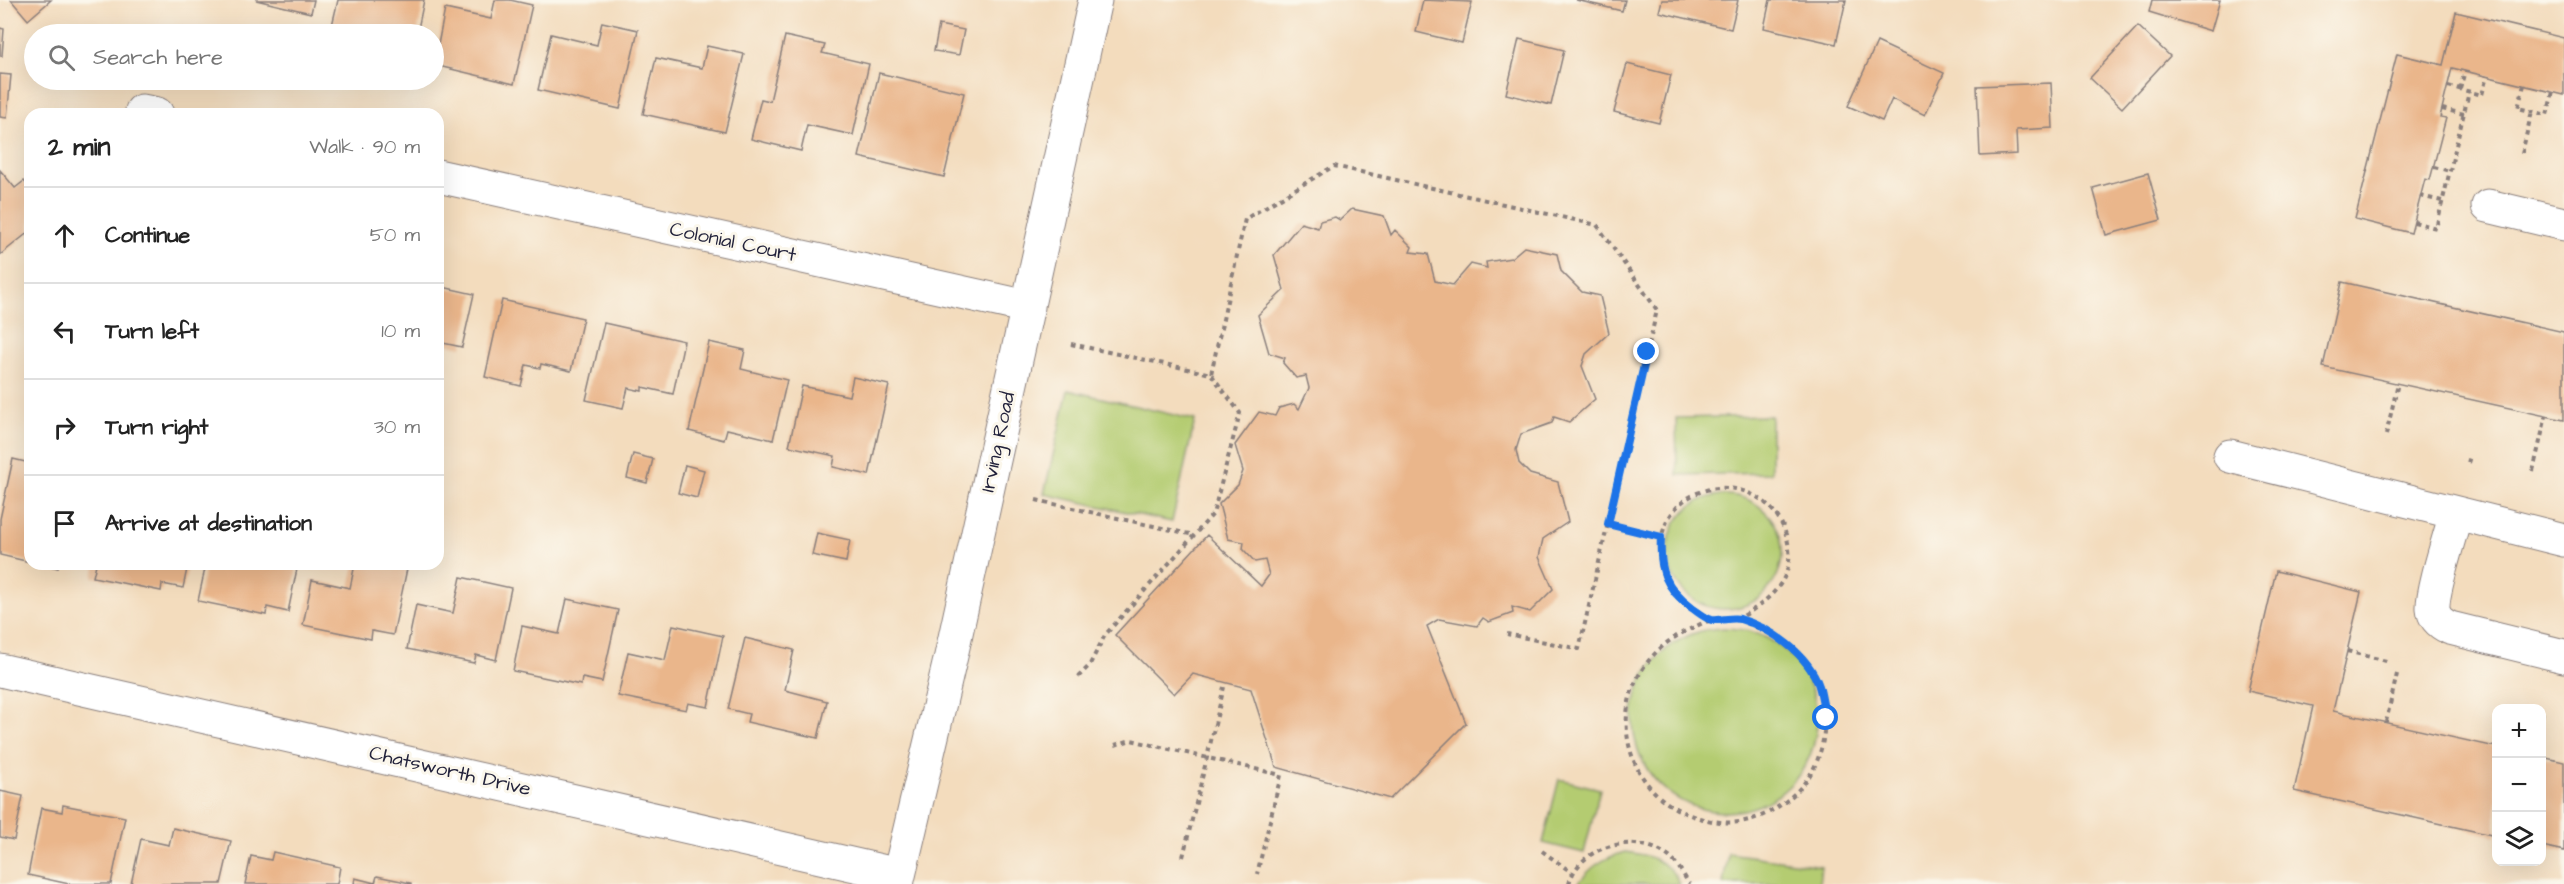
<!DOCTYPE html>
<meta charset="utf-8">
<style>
body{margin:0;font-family:"Architects Daughter",sans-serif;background:#f6f6f6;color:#222}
.controls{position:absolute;right:18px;bottom:18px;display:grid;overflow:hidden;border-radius:12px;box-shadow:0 6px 24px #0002}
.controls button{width:54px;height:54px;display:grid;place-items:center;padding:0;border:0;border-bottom:2px solid #e0e0e0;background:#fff;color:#222;font:30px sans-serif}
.stop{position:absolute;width:18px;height:18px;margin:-14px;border:4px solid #1a73e8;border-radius:50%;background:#fff}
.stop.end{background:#1a73e8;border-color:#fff;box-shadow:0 2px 6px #0008}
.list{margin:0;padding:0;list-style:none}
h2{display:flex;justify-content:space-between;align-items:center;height:78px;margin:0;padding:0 24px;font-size:26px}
h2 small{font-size:20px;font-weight:400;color:#767676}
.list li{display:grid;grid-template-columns:39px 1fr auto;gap:18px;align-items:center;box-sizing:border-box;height:96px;padding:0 24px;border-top:2px solid #e0e0e0}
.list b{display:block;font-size:22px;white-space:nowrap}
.list em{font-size:20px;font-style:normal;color:#767676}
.icon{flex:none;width:33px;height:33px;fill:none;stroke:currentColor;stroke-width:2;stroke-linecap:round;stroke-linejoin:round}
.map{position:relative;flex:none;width:2564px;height:884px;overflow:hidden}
.search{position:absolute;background:#fff;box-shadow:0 6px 24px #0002;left:24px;top:24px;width:420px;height:66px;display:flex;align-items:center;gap:15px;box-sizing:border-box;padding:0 21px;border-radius:33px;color:#767676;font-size:22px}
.panel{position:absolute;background:#fff;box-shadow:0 6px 24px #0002;left:24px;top:108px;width:420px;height:462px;border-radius:18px}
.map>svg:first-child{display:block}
</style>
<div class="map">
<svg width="2564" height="884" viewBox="0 0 2564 884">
<rect width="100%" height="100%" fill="#fbf7ec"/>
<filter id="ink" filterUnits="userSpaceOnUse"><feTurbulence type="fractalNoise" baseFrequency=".0167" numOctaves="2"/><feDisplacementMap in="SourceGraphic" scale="12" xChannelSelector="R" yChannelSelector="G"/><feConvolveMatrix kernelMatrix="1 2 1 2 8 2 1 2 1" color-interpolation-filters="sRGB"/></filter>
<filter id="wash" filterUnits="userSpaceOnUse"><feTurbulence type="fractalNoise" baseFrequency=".008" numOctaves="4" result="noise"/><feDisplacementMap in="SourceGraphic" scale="24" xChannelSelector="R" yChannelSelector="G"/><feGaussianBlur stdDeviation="1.35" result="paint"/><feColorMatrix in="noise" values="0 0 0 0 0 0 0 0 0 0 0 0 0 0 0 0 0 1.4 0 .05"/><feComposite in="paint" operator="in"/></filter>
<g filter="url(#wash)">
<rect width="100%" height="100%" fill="#f3dcbd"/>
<path fill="#b4cc71" stroke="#6b7756" stroke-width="1.5" d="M 1068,390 L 1195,420 L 1172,522 L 1044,494 Z
M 1771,416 L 1771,473 L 1677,475 L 1676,418 Z
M1668 552a57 57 0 1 1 114 0a57 57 0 1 1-114 0Z
M1633 720a92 92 0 1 1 184 0a92 92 0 1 1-184 0Z
M 1559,779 L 1600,789 L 1584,853 L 1543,843 Z
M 1625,852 C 1648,854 1669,861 1680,884 L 1578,884 C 1591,866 1603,858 1625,852 Z
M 1728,853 L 1821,866 L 1819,884 L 1723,884 Z"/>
<g id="blocks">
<path fill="#eab68b" d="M 11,0 L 51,0 L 28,20 Z
M 256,0 L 314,0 L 311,13 Z
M 338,0 L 424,0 L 417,34 L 388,34 L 370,31 L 369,34 L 330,34 Z
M 495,0 L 510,0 L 532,5 L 514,84 L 434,65 L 445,9 L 491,19 Z
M 1423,0 L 1472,2 L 1462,43 L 1416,32 Z
M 1576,0 L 1625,0 L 1622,11 Z
M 1662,0 L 1738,0 L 1731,29 L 1659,12 Z
M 1770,0 L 1846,0 L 1836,44 L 1764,28 Z
M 2152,0 L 2220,0 L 2211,31 L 2149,12 Z
M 2456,12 L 2564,38 L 2564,95 L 2452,68 L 2440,117 L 2446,118 L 2430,180 L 2425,179 L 2411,233 L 2355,219 L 2397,54 L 2443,65 Z
M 602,22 L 638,30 L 620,109 L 538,90 L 551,34 L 597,45 Z
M 939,25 L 964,30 L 959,55 L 934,51 Z
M 2138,26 L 2170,56 L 2122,108 L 2090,78 Z
M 0,28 L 4,29 L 2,56 L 0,56 Z
M 785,36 L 825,45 L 822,53 L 869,64 L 853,135 L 807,125 L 801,151 L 751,139 L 761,99 L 770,101 Z
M 1519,39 L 1564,50 L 1551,105 L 1506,94 Z
M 1877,42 L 1944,73 L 1925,115 L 1892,99 L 1882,121 L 1848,106 Z
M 707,46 L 744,54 L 725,132 L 643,114 L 656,58 L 702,68 Z
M 1627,64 L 1671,75 L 1659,123 L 1614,112 Z
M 879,73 L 964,93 L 944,177 L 859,157 Z
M 0,74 L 11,75 L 7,118 L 0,117 Z
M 2051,83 L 2053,128 L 2016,130 L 2017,154 L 1980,156 L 1977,86 Z
M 0,170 L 15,188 L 24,181 L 30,188 L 30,231 L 0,255 Z
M 2148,173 L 2161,220 L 2106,235 L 2093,188 Z
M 1352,209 L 1384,216 L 1391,235 L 1395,230 L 1412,247 L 1410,252 L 1428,254 L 1435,281 L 1453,285 L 1471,264 L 1487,268 L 1486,262 L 1511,258 L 1524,247 L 1557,254 L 1561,271 L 1582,292 L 1600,296 L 1609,333 L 1586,354 L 1582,366 L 1595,399 L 1569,422 L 1554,417 L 1552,423 L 1521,434 L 1516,450 L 1519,463 L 1530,474 L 1558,482 L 1568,522 L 1543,539 L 1539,557 L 1553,589 L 1530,612 L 1512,607 L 1513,613 L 1489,622 L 1483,618 L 1477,626 L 1439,619 L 1427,626 L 1466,723 L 1390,799 L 1276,767 L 1251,689 L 1193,674 L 1174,694 L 1115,635 L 1207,535 L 1261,586 L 1269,575 L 1265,560 L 1255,562 L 1243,549 L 1244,542 L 1228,539 L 1219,504 L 1238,485 L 1243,471 L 1235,445 L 1259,412 L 1275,416 L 1279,408 L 1294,404 L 1299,409 L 1309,388 L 1306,376 L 1296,378 L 1283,363 L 1285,358 L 1269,353 L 1258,315 L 1284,290 L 1274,255 L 1301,223 L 1318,228 L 1320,221 L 1335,217 L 1340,220 Z
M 2342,282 L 2564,332 L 2564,420 L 2323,367 Z
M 438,286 L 474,294 L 462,347 L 438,342 Z
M 502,300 L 583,318 L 571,371 L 541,364 L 540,368 L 526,365 L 521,386 L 485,377 Z
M 604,323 L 684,341 L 673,394 L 642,387 L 642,391 L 628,388 L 623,408 L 586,400 Z
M 709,342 L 745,350 L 741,369 L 787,380 L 773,440 L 727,429 L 724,440 L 689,431 Z
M 853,377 L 889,385 L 869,475 L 833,467 L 835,456 L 789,446 L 802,386 L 849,396 Z
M 633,454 L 653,459 L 647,483 L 627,478 Z
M 13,459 L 30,463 L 30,562 L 0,555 L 0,519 Z
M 685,465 L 704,470 L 697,498 L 678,493 Z
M 817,533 L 850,540 L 846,562 L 812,555 Z
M 43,564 L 59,564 L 58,568 Z
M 96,564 L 188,564 L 183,588 L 162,584 L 161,591 L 93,577 Z
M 206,564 L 298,564 L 288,612 L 267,607 L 266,615 L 198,601 Z
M 355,564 L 408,564 L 393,635 L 372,631 L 371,639 L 303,625 L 312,580 L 350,588 Z
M 2276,571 L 2361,592 L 2333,711 L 2496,747 L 2496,836 L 2294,791 L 2313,706 L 2248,691 Z
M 461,577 L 511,588 L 496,660 L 476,655 L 474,663 L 407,649 L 416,605 L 453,613 Z
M 567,599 L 618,610 L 602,682 L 582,678 L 581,685 L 513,671 L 522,626 L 559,634 Z
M 673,625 L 723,636 L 708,707 L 688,703 L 686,710 L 618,696 L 628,652 L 665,660 Z
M 745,638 L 794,650 L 785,690 L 827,701 L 818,738 L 747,722 L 749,714 L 728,709 Z
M 2542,757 L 2564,762 L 2564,851 L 2542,846 Z
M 0,791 L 23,796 L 14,840 L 0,837 Z
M 63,805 L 125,817 L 111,884 L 69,884 L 28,875 L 41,808 L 62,812 Z
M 173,828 L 231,841 L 221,884 L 131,884 L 141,839 L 169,845 Z
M 273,852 L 340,867 L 337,884 L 245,884 L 251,856 L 271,860 Z
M 377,876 L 411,883 L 411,884 L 354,884 L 355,878 L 375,883 Z"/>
</g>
</g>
<g filter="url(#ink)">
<use href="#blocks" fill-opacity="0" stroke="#8a7f7c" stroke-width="1.5"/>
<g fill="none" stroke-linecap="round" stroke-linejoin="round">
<g stroke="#8a7f7c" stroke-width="35">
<path id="minor" d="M 142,111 L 157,114
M 438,176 L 1028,307
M 2488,206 L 2564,224
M 2230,456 L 2564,540
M 2456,513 C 2451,533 2432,590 2433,608 C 2434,619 2441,624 2450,628 L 2564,656
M 0,670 L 899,875
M 897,884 L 951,656 L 1095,0"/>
</g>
<path stroke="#8a7f7c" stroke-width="4" stroke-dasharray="4.5 4.5" stroke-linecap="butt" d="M 2524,85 L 2518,108 L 2547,115 L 2553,92
M 2448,86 L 2482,95 L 2487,76
M 2460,89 L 2465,71
M 2442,109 L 2464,114
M 2522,153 L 2532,111
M 2434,167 L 2450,171
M 2420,196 L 2442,201
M 2414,222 L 2436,228 L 2469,92
M 1071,344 L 1211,374 L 1245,219 L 1334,166 L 1597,225 L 1657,310 L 1579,649 L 1507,634
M 2386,435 L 2398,383
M 2468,463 L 2470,456
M 2533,471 L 2546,416
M 1036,500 L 1194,535
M 1608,524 L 1661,537
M 1738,619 C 1759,628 1784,637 1800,655 C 1832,693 1833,752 1800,788 C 1780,810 1750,826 1720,822 C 1612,811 1592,674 1690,629 C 1697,626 1704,622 1711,620 C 1719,618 1730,619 1738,619 Z
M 1710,620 C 1700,613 1689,607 1680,599 C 1666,587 1659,567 1660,549 C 1665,468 1779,467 1789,549 C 1793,583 1764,604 1738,619
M 2347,651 L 2390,662
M 1078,677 L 1089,666 L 1105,635 L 1213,514 L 1240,413 L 1211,374
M 2542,717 L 2543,709
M 2386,722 L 2397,674
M 1115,745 L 1131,740 L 1281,775 L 1257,874
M 1542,851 L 1574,874
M 1183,857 L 1224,687
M 1569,884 C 1579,846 1631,834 1662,852 C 1675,859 1682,872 1689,884"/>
<use href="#minor" stroke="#fff" stroke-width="33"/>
</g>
</g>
<g fill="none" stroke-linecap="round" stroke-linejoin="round" filter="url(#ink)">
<path stroke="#1a73e8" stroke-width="8" d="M 1647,352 L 1608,524 L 1661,537 C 1659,570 1665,588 1692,608 C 1698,612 1706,619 1712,620 C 1721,621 1731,617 1740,619 C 1771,628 1808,654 1819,686 C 1822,696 1823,707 1826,718"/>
</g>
<g text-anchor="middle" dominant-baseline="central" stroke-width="6" stroke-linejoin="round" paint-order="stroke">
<g font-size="20" fill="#22223b" stroke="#fbf7ec">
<text transform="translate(733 242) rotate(12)">Colonial Court</text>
<text transform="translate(998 442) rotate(-78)">Irving Road</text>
<text transform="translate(450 771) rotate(13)">Chatsworth Drive</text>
</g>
</g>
</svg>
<div class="controls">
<button>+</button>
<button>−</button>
<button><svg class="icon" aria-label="layers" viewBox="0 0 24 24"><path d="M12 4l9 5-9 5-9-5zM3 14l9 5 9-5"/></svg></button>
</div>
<div class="stop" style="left:1826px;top:718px"></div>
<div class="stop end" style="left:1647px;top:352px"></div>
<div class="search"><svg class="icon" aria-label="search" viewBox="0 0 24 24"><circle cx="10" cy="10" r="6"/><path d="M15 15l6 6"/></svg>Search here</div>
<section class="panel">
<h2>2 min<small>Walk · 90 m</small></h2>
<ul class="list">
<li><svg class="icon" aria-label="ahead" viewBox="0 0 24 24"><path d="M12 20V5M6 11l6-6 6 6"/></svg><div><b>Continue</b></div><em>50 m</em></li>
<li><svg class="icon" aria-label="left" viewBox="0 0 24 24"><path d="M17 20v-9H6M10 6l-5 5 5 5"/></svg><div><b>Turn left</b></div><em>10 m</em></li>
<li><svg class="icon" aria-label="right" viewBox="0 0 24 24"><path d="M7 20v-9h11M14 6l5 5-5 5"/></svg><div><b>Turn right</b></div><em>30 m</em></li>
<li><svg class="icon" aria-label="arrive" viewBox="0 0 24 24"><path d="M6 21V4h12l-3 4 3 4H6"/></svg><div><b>Arrive at destination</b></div></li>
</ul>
</section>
</div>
